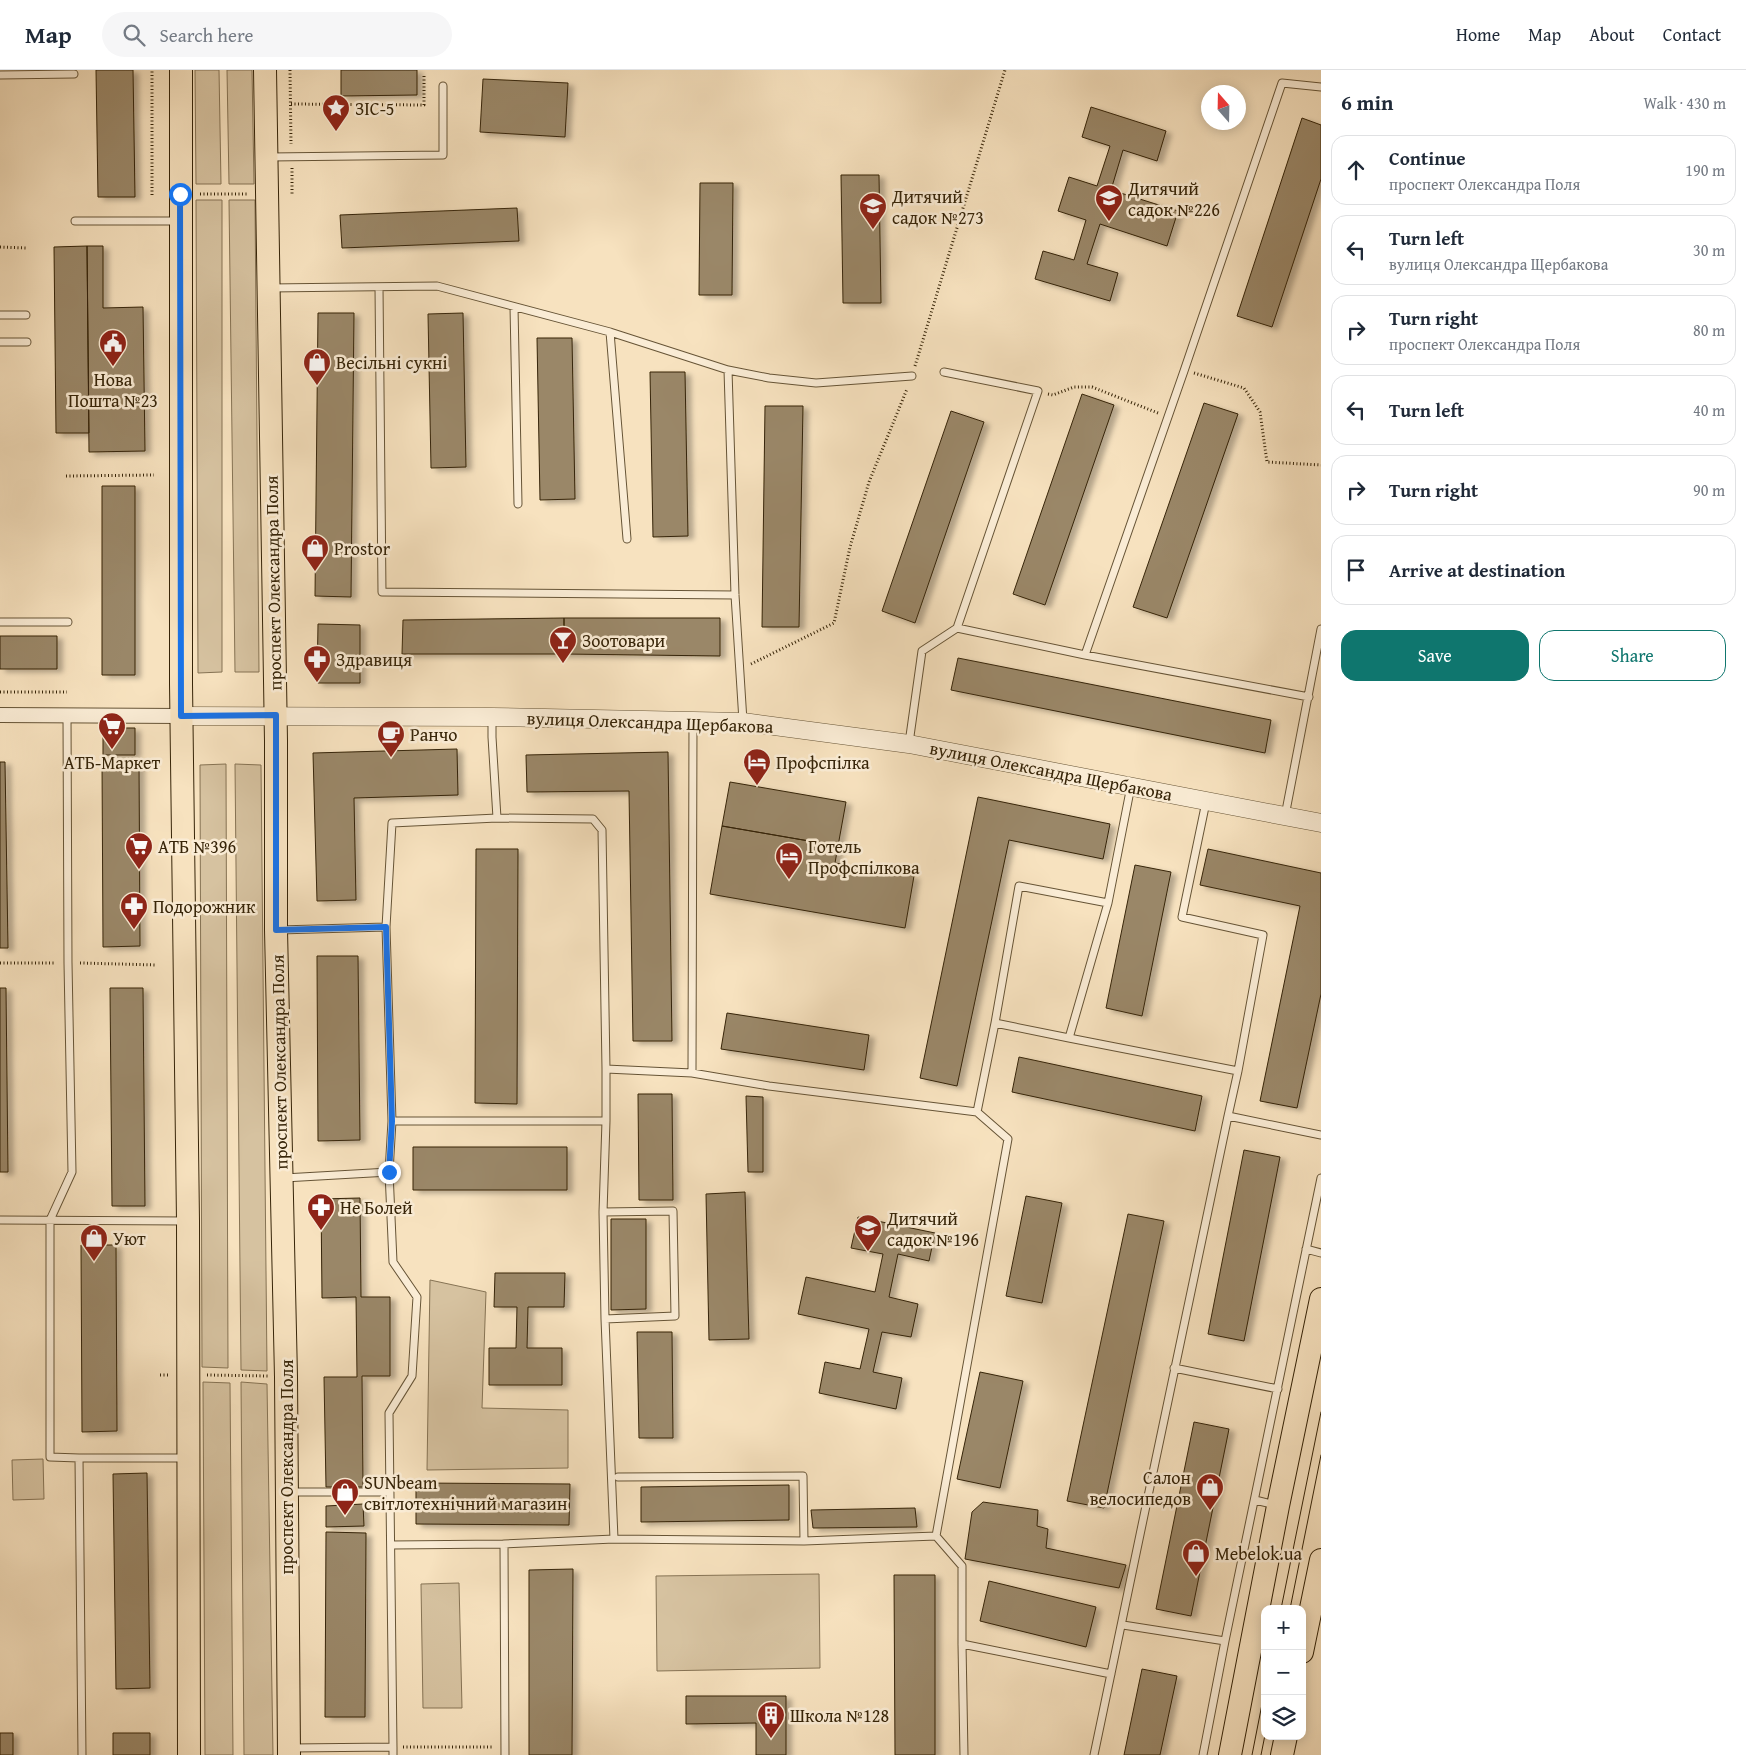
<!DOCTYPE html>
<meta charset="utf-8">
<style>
body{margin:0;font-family:"Gentium Book Plus",serif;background:#f6f6f7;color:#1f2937}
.controls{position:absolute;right:15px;bottom:15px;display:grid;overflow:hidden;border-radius:10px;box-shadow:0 2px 12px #0003}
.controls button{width:45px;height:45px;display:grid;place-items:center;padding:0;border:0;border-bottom:1px solid #e0e1e3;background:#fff;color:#1f2937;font:25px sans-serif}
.compass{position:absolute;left:1201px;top:15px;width:45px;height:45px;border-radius:50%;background:#fff;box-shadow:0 2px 12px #0003;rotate:340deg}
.stop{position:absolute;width:15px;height:15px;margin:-11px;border:4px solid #1a73e8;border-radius:50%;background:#fff}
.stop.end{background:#1a73e8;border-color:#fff;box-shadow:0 1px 5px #0008}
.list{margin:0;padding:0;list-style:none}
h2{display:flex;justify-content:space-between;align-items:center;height:65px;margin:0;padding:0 20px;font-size:21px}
h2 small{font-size:16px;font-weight:400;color:#747a83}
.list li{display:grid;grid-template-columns:32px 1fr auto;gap:15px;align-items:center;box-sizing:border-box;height:70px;margin:0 10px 10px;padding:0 10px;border:1px solid #e0e1e3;border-radius:15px}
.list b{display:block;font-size:19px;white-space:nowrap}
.list p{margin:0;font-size:16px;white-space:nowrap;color:#747a83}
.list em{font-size:16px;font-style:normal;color:#747a83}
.actions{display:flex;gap:10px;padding:15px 20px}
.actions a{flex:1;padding:11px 0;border:1px solid #0f766e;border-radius:15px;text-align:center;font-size:18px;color:#0f766e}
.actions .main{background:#0f766e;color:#fff}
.icon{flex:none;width:28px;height:28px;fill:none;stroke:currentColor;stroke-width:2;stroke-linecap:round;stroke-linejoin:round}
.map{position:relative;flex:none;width:1321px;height:1685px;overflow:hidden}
header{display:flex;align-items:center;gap:30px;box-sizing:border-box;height:70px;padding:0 25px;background:#fff;border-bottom:1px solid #e0e1e3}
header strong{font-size:24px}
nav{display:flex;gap:28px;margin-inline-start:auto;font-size:18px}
.search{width:350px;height:45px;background:#f6f6f7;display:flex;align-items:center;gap:12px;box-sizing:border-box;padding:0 18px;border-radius:28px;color:#747a83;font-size:19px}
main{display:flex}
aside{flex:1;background:#fff}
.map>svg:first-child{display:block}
</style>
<header>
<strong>Map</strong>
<div class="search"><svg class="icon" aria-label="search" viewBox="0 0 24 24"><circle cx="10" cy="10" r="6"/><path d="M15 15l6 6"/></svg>Search here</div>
<nav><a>Home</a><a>Map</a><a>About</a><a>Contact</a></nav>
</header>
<main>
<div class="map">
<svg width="1321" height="1685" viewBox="0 0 1321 1685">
<defs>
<filter id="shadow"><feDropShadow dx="5.5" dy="3" stdDeviation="2.5" flood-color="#0004"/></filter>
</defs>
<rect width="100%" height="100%" fill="#f7e2bf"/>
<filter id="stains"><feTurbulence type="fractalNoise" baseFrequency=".004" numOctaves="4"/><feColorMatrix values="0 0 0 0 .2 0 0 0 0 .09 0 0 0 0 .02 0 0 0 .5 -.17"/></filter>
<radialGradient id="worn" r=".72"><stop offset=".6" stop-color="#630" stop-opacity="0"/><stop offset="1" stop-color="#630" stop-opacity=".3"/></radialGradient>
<path fill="#d6c2a0" stroke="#867354" d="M 195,0 L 219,0 L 221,114 L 196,114 Z
M 227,0 L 252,0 L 254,114 L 229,114 Z
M 196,130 L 222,130 L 222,602 L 198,603 Z
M 229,130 L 255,130 L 259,602 L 235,602 Z
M 226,694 L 228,1298 L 202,1297 L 200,695 Z
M 235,694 L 261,695 L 267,1301 L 241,1300 Z
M 430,1210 L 486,1222 L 482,1338 L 568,1340 L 568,1398 L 427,1400 Z
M 203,1312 L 230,1313 L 233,1685 L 205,1685 Z
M 241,1312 L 267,1314 L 273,1685 L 244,1685 Z
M 43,1389 L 44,1429 L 13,1430 L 12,1390 Z
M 819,1504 L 820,1598 L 657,1601 L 656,1506 Z
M 459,1513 L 462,1638 L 423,1638 L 421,1514 Z"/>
<path fill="#9a8767" stroke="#362408" filter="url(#shadow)" d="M 96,0 L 133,0 L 135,127 L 98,127 Z
M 341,0 L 417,0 L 417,25 L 341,26 Z
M 483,9 L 568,13 L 565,67 L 480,62 Z
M 1091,37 L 1166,61 L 1157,91 L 1123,80 L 1111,120 L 1178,141 L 1167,176 L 1100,154 L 1087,194 L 1118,203 L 1110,231 L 1035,209 L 1043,181 L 1074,190 L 1086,150 L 1058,141 L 1069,107 L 1097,116 L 1110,76 L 1082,67 Z
M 1302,48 L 1321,55 L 1321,109 L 1272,257 L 1237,246 Z
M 841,105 L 879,105 L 881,233 L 843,233 Z
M 700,113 L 733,113 L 732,225 L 699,225 Z
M 517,138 L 519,171 L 342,178 L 340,145 Z
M 87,176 L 89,363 L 56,363 L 54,177 Z
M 87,176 L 103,176 L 103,238 L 143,237 L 145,381 L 89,382 Z
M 318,243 L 354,243 L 351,527 L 315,526 Z
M 463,243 L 466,397 L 431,398 L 428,244 Z
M 537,268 L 572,268 L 575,429 L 540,430 Z
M 650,302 L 685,302 L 688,466 L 653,467 Z
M 1082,324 L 1114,335 L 1045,535 L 1013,524 Z
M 1204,333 L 1238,344 L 1167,548 L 1133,537 Z
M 765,336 L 803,336 L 799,557 L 762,557 Z
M 951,341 L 984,352 L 915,553 L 882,541 Z
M 102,416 L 135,416 L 135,605 L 102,605 Z
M 564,548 L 720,548 L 720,586 L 564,584 Z
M 564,548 L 564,584 L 402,584 L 403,550 Z
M 318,554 L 360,555 L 360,613 L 317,613 Z
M 0,566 L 57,566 L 57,599 L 0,599 Z
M 958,588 L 1271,650 L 1265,683 L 951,620 Z
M 103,658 L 135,658 L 135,685 L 103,685 Z
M 457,679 L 458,725 L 354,728 L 356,830 L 317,831 L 313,683 Z
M 668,682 L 672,971 L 633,971 L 629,721 L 527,722 L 526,685 Z
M 102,691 L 139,691 L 140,876 L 103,877 Z
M 0,692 L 5,692 L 8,878 L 0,878 Z
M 730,712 L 846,732 L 838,776 L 722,756 Z
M 978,727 L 1110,754 L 1103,789 L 1009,770 L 957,1016 L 920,1008 Z
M 722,756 L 838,776 L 835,793 L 914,806 L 905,858 L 710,824 Z
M 476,779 L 518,779 L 517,1034 L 475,1033 Z
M 1208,779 L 1321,803 L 1321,924 L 1297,1038 L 1260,1031 L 1300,836 L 1200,815 Z
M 1135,795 L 1171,802 L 1142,946 L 1106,938 Z
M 317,886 L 358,886 L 360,1070 L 318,1071 Z
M 0,918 L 6,918 L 8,1102 L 0,1102 Z
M 110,918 L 143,918 L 145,1136 L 112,1136 Z
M 727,943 L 869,965 L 864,1000 L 721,979 Z
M 1019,987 L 1202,1026 L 1195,1061 L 1012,1022 Z
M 638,1024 L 672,1024 L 673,1130 L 639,1130 Z
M 746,1026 L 763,1027 L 763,1102 L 748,1102 Z
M 413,1077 L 567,1077 L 567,1120 L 413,1120 Z
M 1244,1080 L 1280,1087 L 1244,1271 L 1208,1264 Z
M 745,1122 L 749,1269 L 709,1270 L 706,1124 Z
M 1026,1126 L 1062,1133 L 1042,1233 L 1006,1226 Z
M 360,1128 L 361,1227 L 390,1227 L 390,1306 L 362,1306 L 363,1417 L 326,1417 L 324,1307 L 357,1307 L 356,1227 L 322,1228 L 321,1129 Z
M 1128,1144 L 1164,1151 L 1104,1438 L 1067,1431 Z
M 858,1147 L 935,1163 L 929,1191 L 898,1184 L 889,1227 L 918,1234 L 911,1267 L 882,1262 L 873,1302 L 902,1308 L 896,1339 L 819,1323 L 825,1292 L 860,1299 L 869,1259 L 798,1244 L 806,1207 L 875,1222 L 883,1184 L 851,1178 Z
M 611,1149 L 646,1149 L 646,1239 L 611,1240 Z
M 81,1175 L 116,1175 L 117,1361 L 82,1362 Z
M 495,1203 L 565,1203 L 564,1237 L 528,1237 L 527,1278 L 562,1278 L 562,1315 L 489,1315 L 489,1278 L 516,1278 L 517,1237 L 494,1237 Z
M 637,1262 L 672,1262 L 673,1368 L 639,1368 Z
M 980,1302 L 1023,1311 L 1000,1418 L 957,1409 Z
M 1194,1352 L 1229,1359 L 1191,1546 L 1156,1539 Z
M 147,1403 L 150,1618 L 116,1619 L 113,1404 Z
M 416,1413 L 570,1414 L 569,1455 L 416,1454 Z
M 789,1415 L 789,1450 L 641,1452 L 641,1417 Z
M 983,1432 L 1038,1440 L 1037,1456 L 1048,1459 L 1046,1478 L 1126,1495 L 1119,1518 L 965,1489 L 972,1442 Z
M 363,1434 L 364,1456 L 326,1457 L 326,1436 Z
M 915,1438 L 917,1457 L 813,1458 L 811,1440 Z
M 326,1462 L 366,1463 L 365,1647 L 325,1647 Z
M 573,1499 L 572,1685 L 529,1685 L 529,1500 Z
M 894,1505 L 935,1505 L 935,1685 L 895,1685 Z
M 989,1511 L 1096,1537 L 1086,1577 L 980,1551 Z
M 1142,1599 L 1177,1606 L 1160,1685 L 1124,1685 Z
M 686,1626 L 786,1626 L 786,1685 L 756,1685 L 756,1653 L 686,1654 Z
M 0,1663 L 13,1663 L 13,1685 L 0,1685 Z
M 113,1663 L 150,1663 L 150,1685 L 113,1685 Z"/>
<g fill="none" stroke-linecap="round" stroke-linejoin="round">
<g stroke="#665436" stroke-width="9">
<path id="service" d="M 0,5 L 74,4
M 270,87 L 443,85 L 443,16
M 75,151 L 177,151
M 379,217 L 382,522 L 735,525
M 270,218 L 437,216 L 610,262 L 728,300 L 769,308 L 816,313 L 912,306
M 514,237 L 518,434
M 0,245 L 26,245
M 610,262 L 627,469
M 0,272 L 27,272
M 728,300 L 735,525 L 743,651
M 0,552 L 68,552
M 957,558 L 1085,585 L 1309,627
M 1085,585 L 1184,301 L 1282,13 L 1321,17
M 67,645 L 68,893 L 72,1102 L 50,1150 L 50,1387 L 79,1388 L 82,1685
M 492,648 L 492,667 L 497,748
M 909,673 L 922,581 L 957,558 L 1038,321 L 944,302
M 1206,732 L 1182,847 L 1263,865 L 1238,1001
M 1285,746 L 1321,559
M 386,857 L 392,753 L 497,748 L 593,749 L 602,760 L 606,999
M 279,860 L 386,857 L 392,1051
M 995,953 L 1019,816 L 1108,833
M 1069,968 L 1238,1001 L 1228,1046 L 1321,1065
M 692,1003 L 693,651
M 389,1102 L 393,1192 L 417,1227 L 412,1306 L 389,1343 L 393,1677
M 284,1108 L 389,1102 L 392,1051 L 606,1051 L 606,999 L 692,1003 L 769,1016 L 977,1042 L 995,953 L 1069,968 L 1108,833 L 1131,716
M 603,1142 L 673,1141 L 675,1246 L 605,1249
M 0,1150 L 186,1151
M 1306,1179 L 1321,1183
M 1174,1298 L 1278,1319
M 79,1388 L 186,1388
M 618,1407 L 803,1406 L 804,1471
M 290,1422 L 390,1422
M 1255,1430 L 1276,1435
M 614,1469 L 804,1471 L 936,1466
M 391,1475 L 504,1474
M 1123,1555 L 1225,1571
M 962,1574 L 1111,1604
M 291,1678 L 393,1677 L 393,1685
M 505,1685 L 504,1474 L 614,1469 L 605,1249 L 603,1142 L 606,1051
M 964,1685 L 962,1574 L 962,1496 L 936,1466 L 1008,1069 L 977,1042
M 1094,1685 C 1139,1472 1182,1259 1228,1046
M 1203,1685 L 1225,1571 L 1321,1108"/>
</g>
<g stroke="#665436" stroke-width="16">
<path id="minor" d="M 0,645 L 181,646"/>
</g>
<g stroke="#665436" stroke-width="19">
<path id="tertiary" d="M 181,646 L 492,647 L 743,652 L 909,674 L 1321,753"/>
</g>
<g stroke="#362408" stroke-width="24">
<path id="primary" d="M 181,0 L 181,614 L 188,1151 L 189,1685
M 265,0 L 276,671 L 276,860 L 286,1307 L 289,1685
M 1302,1582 L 1321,1490
M 1230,1685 L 1278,1436 L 1321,1229
M 1282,1685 L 1286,1666"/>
</g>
<path stroke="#362408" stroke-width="3" stroke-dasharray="1 2.5" stroke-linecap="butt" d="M 290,0 L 291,74
M 291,34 L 424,35 L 424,6
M 292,98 L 292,124
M 200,124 L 248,124
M 152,125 L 152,0
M 0,177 L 27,178
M 915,296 L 1005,0
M 1194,303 L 1244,318 L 1260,342 L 1267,392 L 1321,395
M 1048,324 L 1053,325 L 1074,317 L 1092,317 L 1158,343
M 66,406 L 154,405
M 751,594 L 834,553 L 850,477 L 869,412 L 907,319
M 0,622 L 67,622
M 0,893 L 56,893
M 80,893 L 157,895
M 160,1305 L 168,1305
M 207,1305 L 268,1306
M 403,1677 L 494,1677"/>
<use href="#service" stroke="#faecd5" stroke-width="7"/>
<use href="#minor" stroke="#faecd5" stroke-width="14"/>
<use href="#tertiary" stroke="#faecd5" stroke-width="18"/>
<use href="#primary" stroke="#f7e2bf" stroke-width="22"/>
<path stroke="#362408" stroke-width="1" d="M 1281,1539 L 1321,1342
M 1290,1539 L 1321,1385
M 1252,1685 L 1265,1619
M 1261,1685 L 1265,1665"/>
</g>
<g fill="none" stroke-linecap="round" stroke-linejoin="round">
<path stroke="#1a73e8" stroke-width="6" d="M 180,124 L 181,646 L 276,645 L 276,860 L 386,857 L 392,1051 L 389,1102"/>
</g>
<defs>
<g id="sight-pin" transform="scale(1.4375)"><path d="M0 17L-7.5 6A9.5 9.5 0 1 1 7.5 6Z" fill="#8f2418" stroke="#faecd5"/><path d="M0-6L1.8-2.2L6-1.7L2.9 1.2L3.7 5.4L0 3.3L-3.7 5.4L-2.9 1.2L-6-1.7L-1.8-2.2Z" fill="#fff"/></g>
<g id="school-pin" transform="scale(1.4375)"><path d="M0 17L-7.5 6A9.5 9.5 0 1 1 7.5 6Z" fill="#8f2418" stroke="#faecd5"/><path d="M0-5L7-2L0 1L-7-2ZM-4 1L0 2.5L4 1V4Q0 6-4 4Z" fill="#fff"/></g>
<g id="civic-pin" transform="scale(1.4375)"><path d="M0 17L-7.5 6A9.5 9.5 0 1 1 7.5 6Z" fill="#8f2418" stroke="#faecd5"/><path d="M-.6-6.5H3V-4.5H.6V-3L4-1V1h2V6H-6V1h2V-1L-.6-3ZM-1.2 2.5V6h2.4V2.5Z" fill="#fff"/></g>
<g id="shop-pin" transform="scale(1.4375)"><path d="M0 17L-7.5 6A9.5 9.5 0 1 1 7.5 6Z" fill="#8f2418" stroke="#faecd5"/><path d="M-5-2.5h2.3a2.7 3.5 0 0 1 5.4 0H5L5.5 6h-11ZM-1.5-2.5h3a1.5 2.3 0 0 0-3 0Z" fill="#fff"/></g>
<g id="bar-pin" transform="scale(1.4375)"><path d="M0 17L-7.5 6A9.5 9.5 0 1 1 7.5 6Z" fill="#8f2418" stroke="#faecd5"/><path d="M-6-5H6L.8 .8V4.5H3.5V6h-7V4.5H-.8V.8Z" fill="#fff"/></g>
<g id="pharmacy-pin" transform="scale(1.4375)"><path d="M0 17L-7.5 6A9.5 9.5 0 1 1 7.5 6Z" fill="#8f2418" stroke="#faecd5"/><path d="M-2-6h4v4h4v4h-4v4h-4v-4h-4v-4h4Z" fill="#fff"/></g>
<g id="supermarket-pin" transform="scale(1.4375)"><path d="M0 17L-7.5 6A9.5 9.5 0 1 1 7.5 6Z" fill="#8f2418" stroke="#faecd5"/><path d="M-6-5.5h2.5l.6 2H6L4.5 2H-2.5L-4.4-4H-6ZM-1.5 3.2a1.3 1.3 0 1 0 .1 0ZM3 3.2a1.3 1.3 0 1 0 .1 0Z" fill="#fff"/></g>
<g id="cafe-pin" transform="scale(1.4375)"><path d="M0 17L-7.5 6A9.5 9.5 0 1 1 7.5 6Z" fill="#8f2418" stroke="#faecd5"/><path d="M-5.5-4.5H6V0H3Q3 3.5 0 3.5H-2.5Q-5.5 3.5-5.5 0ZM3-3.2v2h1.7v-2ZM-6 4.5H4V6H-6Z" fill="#fff"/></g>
<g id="hotel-pin" transform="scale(1.4375)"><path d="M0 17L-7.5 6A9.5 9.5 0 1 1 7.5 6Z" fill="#8f2418" stroke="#faecd5"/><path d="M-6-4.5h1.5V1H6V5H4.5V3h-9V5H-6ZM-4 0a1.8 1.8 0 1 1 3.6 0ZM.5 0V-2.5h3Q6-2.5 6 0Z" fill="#fff"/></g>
<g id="building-pin" transform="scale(1.4375)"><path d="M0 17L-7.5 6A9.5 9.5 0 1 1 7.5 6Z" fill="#8f2418" stroke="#faecd5"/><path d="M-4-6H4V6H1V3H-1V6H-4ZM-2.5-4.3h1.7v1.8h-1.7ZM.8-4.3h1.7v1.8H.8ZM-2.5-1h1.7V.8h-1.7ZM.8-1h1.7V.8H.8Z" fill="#fff"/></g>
</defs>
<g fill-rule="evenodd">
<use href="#sight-pin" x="336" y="38"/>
<use href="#school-pin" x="1109" y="128"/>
<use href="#school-pin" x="873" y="136"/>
<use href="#civic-pin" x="113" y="273"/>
<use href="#shop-pin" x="317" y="292"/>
<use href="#shop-pin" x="315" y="478"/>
<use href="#bar-pin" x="563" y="570"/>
<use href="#pharmacy-pin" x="317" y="589"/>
<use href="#supermarket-pin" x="112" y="656"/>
<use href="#cafe-pin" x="391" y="664"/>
<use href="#hotel-pin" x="757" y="692"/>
<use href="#supermarket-pin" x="139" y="776"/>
<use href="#hotel-pin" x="789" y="786"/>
<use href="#pharmacy-pin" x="134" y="836"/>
<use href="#pharmacy-pin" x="321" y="1137"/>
<use href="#school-pin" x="868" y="1158"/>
<use href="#shop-pin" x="94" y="1168"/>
<use href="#shop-pin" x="1210" y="1417"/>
<use href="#shop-pin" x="345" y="1422"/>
<use href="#shop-pin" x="1196" y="1483"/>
<use href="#building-pin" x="771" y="1645"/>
</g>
<g text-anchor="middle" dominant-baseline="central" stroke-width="5" stroke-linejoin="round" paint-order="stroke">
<g font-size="18" fill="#362408" stroke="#faecd5" text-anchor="start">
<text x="355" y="38">ЗІС-5</text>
<text x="1128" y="118">Дитячий<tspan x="1128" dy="21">садок №226</tspan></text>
<text x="892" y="126">Дитячий<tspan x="892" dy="21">садок №273</tspan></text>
<text x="336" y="292">Весільні сукні</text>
<text x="113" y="309" text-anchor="middle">Нова<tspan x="113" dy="21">Пошта №23</tspan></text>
<text x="334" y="478">Prostor</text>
<text x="582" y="570">Зоотовари</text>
<text x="336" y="589">Здравиця</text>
<text x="410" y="664">Ранчо</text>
<text x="112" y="692" text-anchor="middle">АТБ-Маркет</text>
<text x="776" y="692">Профспілка</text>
<text x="158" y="776">АТБ №396</text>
<text x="808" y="776">Готель<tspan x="808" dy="21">Профспілкова</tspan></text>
<text x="153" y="836">Подорожник</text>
<text x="340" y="1137">Не Болей</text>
<text x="887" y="1148">Дитячий<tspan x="887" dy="21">садок №196</tspan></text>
<text x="113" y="1168">Уют</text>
<text x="1191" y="1407" text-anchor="end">Салон<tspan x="1191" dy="21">велосипедов</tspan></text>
<text x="364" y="1412">SUNbeam<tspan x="364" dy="21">світлотехнічний магазин</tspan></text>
<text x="1215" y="1483">Mebelok.ua</text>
<text x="790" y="1645">Школа №128</text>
</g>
<g font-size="18" fill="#362408" stroke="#faecd5">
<text transform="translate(273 513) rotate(-91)">проспект Олександра Поля</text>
<text transform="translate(650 652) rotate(2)">вулиця Олександра Щербакова</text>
<text transform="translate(1051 701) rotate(11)">вулиця Олександра Щербакова</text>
<text transform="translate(279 992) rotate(-91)">проспект Олександра Поля</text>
<text transform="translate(286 1397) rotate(-90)">проспект Олександра Поля</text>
</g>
</g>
<rect width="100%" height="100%" filter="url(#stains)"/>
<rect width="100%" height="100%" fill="url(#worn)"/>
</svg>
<div class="controls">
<button>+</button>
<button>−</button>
<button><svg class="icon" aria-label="layers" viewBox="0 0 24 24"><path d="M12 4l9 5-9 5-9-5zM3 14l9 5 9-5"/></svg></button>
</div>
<svg class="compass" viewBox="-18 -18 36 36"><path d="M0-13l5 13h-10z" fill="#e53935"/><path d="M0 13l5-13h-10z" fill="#747a83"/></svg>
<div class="stop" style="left:180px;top:124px"></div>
<div class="stop end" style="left:389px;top:1102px"></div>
</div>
<aside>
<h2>6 min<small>Walk · 430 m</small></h2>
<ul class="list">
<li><svg class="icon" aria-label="ahead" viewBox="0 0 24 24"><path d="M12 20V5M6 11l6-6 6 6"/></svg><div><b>Continue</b><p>проспект Олександра Поля</p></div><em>190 m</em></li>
<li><svg class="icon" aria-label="left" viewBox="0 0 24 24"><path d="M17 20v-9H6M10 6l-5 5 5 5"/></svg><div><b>Turn left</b><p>вулиця Олександра Щербакова</p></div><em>30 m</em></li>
<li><svg class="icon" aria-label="right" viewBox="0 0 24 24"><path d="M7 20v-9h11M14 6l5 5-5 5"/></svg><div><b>Turn right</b><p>проспект Олександра Поля</p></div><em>80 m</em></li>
<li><svg class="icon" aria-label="left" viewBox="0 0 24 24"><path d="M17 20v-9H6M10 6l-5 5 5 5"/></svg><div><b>Turn left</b></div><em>40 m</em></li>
<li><svg class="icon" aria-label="right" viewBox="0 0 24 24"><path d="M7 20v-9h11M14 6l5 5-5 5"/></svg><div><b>Turn right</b></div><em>90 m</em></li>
<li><svg class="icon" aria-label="arrive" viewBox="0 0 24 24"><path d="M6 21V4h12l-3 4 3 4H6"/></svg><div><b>Arrive at destination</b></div></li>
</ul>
<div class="actions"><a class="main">Save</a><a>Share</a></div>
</aside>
</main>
